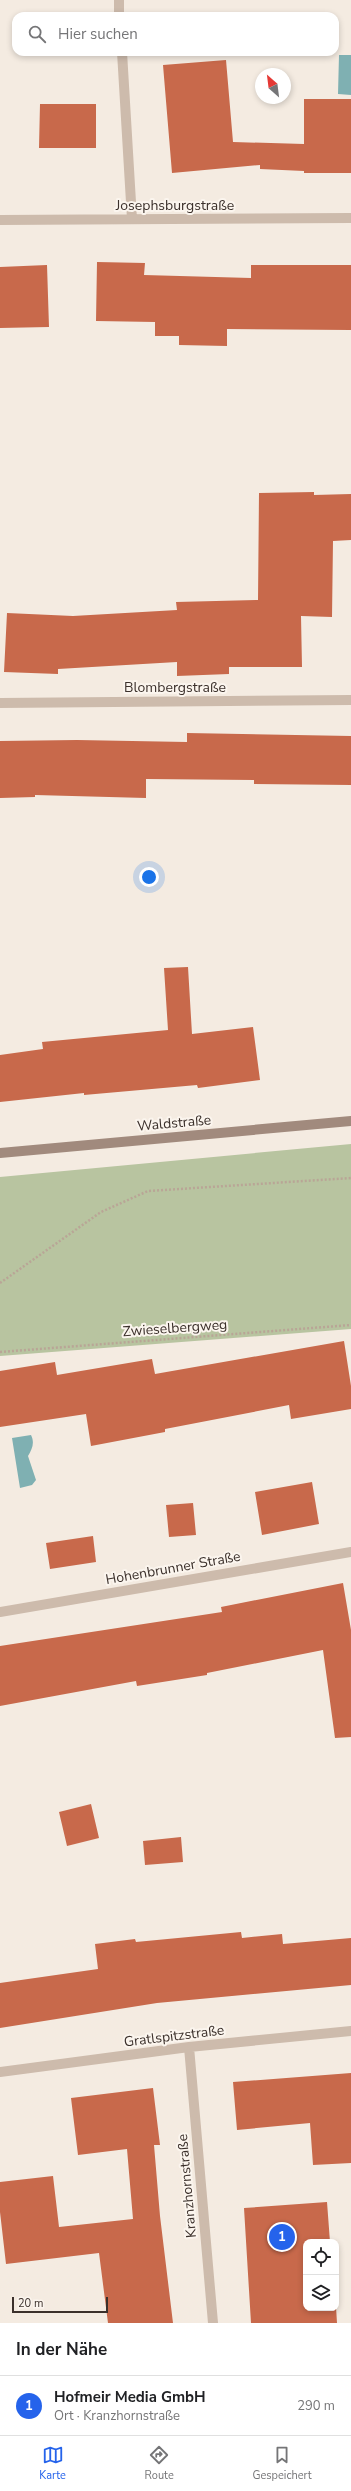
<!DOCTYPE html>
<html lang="de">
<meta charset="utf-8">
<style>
body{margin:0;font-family:"Nunito Sans",sans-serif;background:#f6f6f6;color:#202124}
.controls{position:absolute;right:12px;bottom:12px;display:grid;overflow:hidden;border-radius:8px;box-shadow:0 2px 6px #0003}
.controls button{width:36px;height:36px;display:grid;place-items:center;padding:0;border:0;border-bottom:1px solid #e0e0e0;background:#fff;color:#202124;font:20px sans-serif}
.compass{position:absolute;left:255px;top:68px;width:36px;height:36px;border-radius:50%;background:#fff;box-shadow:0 2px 6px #0003;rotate:332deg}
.scale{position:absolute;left:12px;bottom:10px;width:96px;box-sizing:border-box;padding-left:4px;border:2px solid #3b302b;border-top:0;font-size:11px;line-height:14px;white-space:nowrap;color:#3b302b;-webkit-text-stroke:3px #fbf5ee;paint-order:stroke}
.you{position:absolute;left:149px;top:877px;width:14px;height:14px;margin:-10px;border:3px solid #fff;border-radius:50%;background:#1a73e8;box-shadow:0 0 0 6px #1a73e833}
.badge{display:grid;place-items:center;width:26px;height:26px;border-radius:50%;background:#2563eb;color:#fff;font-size:13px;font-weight:700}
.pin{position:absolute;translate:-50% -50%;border:2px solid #fff;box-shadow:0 1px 4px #0006}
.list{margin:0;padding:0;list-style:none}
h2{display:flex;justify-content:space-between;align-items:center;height:52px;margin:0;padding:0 16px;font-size:17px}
h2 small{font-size:13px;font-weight:400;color:#757577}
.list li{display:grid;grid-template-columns:26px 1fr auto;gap:12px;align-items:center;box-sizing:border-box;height:60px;padding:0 16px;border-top:1px solid #e0e0e0}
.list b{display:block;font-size:15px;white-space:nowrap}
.list p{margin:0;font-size:13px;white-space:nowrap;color:#757577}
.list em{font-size:13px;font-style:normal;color:#757577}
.icon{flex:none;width:22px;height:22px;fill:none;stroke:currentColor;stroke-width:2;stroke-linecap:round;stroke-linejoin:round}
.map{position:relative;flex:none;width:351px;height:2323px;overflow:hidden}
.search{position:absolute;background:#fff;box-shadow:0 2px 6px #0003;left:12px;right:12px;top:12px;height:44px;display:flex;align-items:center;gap:10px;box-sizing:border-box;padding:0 14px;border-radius:12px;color:#757577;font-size:15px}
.sheet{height:112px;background:#fff}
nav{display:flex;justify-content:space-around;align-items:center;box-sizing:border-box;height:56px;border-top:1px solid #e0e0e0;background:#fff;font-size:11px;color:#757577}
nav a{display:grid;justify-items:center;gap:2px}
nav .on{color:#2563eb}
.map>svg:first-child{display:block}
</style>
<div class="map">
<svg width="351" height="2323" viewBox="0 0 351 2323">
<rect width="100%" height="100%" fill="#f4ebe1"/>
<path fill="#b8c4a0" d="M 351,1144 L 351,1329 L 0,1356 L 0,1177 Z"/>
<path fill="#7fb0b2" d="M 339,55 L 351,55 L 351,95 L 338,94 Z
M 31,1435 C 35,1443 32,1449 28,1456 L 36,1480 L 32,1485 L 20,1488 L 12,1438 Z"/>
<path fill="#c8694b" d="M 226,60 L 233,142 L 304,144 L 304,99 L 351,99 L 351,173 L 304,173 L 304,171 L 260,169 L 260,165 L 172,173 L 163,65 Z
M 40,104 L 96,104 L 96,148 L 39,148 Z
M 97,262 L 145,263 L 144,275 L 251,278 L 251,265 L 351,265 L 351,330 L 227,329 L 227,346 L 179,345 L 179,336 L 155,336 L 155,322 L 96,321 Z
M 47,265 L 49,327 L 0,328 L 0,267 Z
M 314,492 L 314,495 L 351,494 L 351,540 L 333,541 L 332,617 L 301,616 L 302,667 L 229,667 L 229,674 L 177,676 L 177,662 L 58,669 L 58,674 L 4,672 L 7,613 L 73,616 L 177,610 L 176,602 L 258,600 L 259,493 Z
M 187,733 L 351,736 L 351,785 L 254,784 L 254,780 L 146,779 L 146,798 L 35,795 L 35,797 L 0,798 L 0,741 L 77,740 L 187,742 Z
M 188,967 L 192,1034 L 253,1027 L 260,1080 L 198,1088 L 197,1085 L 84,1095 L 84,1093 L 0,1102 L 0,1055 L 43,1049 L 42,1042 L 168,1030 L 164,968 Z
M 344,1341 L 351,1386 L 351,1409 L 291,1419 L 289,1405 L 165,1429 L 165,1432 L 91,1446 L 86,1414 L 0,1427 L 0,1371 L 55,1362 L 57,1375 L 152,1359 L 155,1374 Z
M 312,1482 L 319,1524 L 262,1535 L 255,1492 Z
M 193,1503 L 196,1535 L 169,1537 L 166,1505 Z
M 93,1536 L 96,1562 L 50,1569 L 46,1543 Z
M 343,1583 L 351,1630 L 351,1737 L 335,1738 L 323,1650 L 207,1673 L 207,1675 L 137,1686 L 136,1681 L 0,1706 L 0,1646 L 222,1612 L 221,1607 Z
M 91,1804 L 99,1838 L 67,1846 L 59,1812 Z
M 181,1837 L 183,1862 L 145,1865 L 143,1841 Z
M 241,1932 L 242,1938 L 282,1934 L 283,1944 L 351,1938 L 351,1985 L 157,2003 L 0,2028 L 0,1983 L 98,1969 L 95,1944 L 135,1939 L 136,1942 Z
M 351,2073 L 351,2163 L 313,2165 L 310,2123 L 237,2130 L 233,2082 Z
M 153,2088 L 160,2145 L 154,2145 L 160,2216 L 173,2323 L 108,2323 L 99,2253 L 6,2264 L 0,2212 L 0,2182 L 53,2176 L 59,2227 L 133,2219 L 127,2149 L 78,2155 L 71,2098 Z
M 327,2202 L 330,2242 L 306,2242 L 306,2308 L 336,2307 L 337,2323 L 251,2323 L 244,2208 Z"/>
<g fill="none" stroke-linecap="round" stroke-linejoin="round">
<path stroke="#b9a596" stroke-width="2.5" stroke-dasharray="2 2" stroke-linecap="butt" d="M 0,1283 L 101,1212 L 148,1191 L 351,1178
M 0,1352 L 351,1325"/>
<path stroke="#cdbbac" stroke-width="10" d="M 119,0 L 119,16
M 122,52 L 132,219
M 0,220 L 351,218
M 0,703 L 351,700
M 0,1612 L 351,1552
M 189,2047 L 213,2323
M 0,2072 L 189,2047 L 351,2031"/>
<path stroke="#a18a7d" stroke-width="10" d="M 0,1153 L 351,1121"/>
</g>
<g text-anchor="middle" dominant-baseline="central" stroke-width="4" stroke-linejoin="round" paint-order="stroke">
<g font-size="14" fill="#3b302b" stroke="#fbf5ee">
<text x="175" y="205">Josephsburgstraße</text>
<text x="175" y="687">Blombergstraße</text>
<text transform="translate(174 1123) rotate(-5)">Waldstraße</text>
<text transform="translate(175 1328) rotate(-4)">Zwieselbergweg</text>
<text transform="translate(173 1568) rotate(-10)">Hohenbrunner Straße</text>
<text transform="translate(174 2036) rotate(-7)">Gratlspitzstraße</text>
<text transform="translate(187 2186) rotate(-95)">Kranzhornstraße</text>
</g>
</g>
</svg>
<div class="controls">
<button><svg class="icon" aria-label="locate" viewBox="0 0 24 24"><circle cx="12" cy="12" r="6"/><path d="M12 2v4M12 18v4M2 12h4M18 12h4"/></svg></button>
<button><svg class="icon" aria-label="layers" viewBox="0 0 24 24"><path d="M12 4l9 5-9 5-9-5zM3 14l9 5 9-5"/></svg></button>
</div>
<svg class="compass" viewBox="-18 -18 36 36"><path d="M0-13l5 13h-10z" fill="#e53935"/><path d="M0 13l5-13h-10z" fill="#757577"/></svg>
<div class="scale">20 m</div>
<div class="you"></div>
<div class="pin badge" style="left:282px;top:2237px">1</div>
<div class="search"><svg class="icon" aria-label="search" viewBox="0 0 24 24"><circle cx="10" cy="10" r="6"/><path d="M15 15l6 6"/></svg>Hier suchen</div>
</div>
<section class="sheet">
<h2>In der Nähe<small></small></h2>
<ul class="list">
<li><span class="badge">1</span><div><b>Hofmeir Media GmbH</b><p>Ort · Kranzhornstraße</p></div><em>290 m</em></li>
</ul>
</section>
<nav>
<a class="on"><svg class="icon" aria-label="map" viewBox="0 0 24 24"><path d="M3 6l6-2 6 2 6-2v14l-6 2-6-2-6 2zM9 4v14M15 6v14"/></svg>Karte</a>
<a><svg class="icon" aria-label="directions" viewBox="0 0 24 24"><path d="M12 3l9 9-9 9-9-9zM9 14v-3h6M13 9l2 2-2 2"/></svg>Route</a>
<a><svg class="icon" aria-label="saved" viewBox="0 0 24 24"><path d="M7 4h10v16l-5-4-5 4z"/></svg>Gespeichert</a>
</nav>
